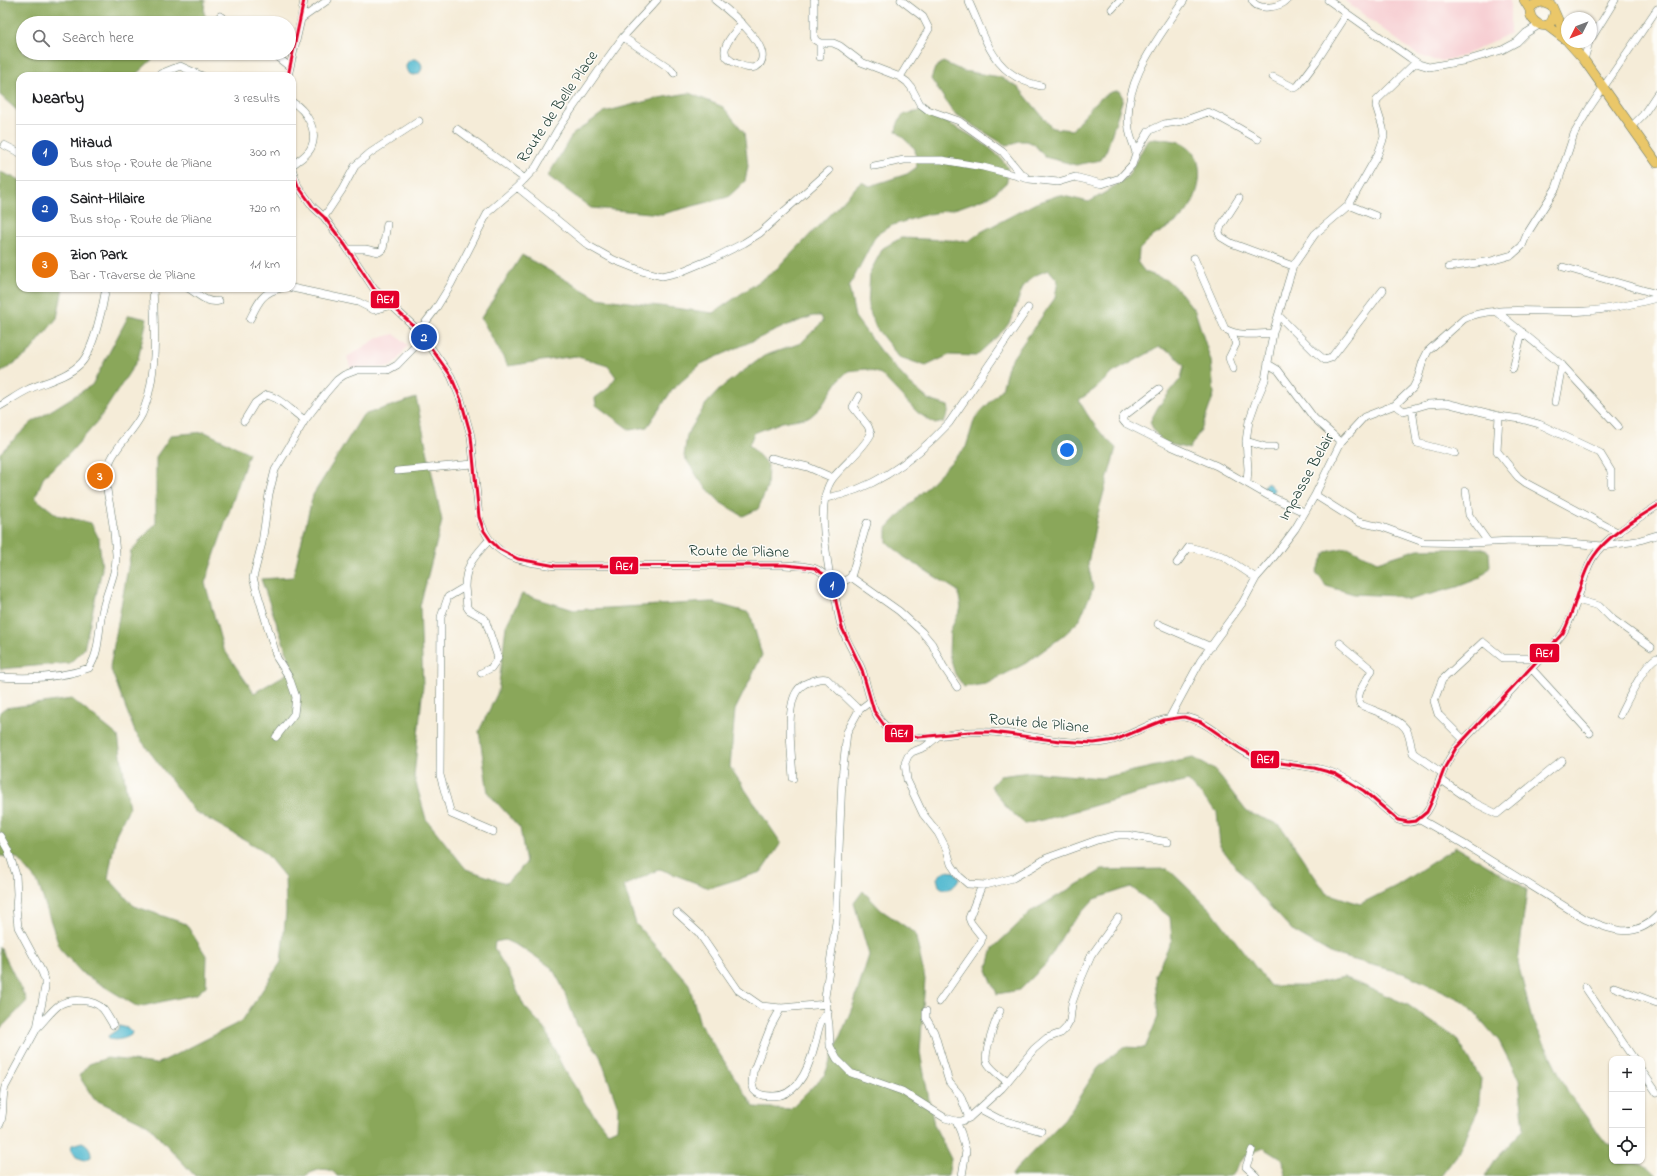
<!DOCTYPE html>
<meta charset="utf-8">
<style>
body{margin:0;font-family:"Indie Flower",sans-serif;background:#f6f6f6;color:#202124}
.controls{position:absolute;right:12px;bottom:12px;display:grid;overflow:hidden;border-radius:8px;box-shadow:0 1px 3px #0004}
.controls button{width:36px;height:36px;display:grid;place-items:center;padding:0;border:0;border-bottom:1px solid #e0e0e0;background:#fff;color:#202124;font:20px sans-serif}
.compass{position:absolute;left:1561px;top:12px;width:36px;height:36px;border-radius:50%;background:#fff;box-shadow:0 1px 3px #0004;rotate:228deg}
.you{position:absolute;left:1067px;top:450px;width:14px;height:14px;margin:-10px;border:3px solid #fff;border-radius:50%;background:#1a73e8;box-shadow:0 0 0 6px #1a73e833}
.badge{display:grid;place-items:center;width:26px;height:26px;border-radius:50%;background:#db2777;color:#fff;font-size:13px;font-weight:700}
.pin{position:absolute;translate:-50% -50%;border:2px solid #fff;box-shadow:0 1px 4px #0006}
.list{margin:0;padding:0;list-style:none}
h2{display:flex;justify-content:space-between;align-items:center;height:52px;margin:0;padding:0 16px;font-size:17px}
h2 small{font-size:13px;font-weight:400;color:#757577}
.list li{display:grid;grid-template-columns:26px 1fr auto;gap:12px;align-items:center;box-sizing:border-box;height:56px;padding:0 16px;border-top:1px solid #e0e0e0}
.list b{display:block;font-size:15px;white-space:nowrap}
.list p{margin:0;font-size:13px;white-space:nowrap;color:#757577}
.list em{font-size:13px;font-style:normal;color:#757577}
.icon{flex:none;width:22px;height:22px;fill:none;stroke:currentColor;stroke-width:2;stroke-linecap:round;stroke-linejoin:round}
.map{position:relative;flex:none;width:1657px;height:1176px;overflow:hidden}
.search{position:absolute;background:#fff;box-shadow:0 1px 3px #0004;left:16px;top:16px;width:280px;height:44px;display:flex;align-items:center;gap:10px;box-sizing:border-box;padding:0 14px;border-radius:22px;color:#757577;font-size:15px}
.panel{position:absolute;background:#fff;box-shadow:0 1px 3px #0004;left:16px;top:72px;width:280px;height:220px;border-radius:12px}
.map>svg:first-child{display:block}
</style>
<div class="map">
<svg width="1657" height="1176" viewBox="0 0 1657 1176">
<rect width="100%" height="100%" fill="#fdfcf7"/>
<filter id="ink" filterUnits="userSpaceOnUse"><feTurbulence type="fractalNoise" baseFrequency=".025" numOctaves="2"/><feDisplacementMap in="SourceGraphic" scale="8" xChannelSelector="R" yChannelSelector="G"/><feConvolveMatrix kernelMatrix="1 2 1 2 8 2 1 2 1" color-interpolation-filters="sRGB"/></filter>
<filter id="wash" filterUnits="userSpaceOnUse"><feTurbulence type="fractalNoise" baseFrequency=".012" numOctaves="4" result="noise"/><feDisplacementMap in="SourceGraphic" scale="16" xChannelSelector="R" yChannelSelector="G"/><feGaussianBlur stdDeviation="0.9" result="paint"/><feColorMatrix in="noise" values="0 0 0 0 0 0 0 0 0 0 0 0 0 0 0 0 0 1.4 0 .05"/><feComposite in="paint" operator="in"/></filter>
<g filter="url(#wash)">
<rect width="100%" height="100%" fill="#f5ecd8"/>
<path fill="#f7cfd3" d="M 1344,0 L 1510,0 L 1510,33 L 1463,56 L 1441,61 L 1432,60 L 1416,54 Z
M 394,334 L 408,345 L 397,361 L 390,367 L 351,369 L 347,357 L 376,339 Z"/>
<path fill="#8aa75a" stroke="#547247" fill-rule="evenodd" d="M 0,0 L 205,0 L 204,13 L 209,23 L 23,23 L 23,53 L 200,53 L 157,55 L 135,75 L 136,76 L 20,76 L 20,113 L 0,95 Z
M 943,62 L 963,71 L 1000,77 L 1019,88 L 1052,128 L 1072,130 C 1084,117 1101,90 1119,91 L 1123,98 L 1107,149 L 1101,160 L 1076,165 L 1045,157 L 1034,144 L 1027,141 L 1018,141 L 1014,144 L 1005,145 L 954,113 L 931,79 L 935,68 Z
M 689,93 L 723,107 L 744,132 L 748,166 L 745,181 L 728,197 L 662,214 L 591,208 L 548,176 L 572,135 L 604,112 L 659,98 Z
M 922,111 C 945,121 996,145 1007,167 C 1008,171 1007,178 1007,182 L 991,196 L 958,208 L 921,216 L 890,226 L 876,235 L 849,287 L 855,317 L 881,352 L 910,384 L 929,400 L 948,406 L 949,411 L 944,422 L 935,424 L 917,412 L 881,374 L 866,369 L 848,371 L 838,381 L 821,407 L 810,417 L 782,422 L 754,433 L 749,445 L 768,465 L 767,488 L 758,509 L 743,516 L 721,503 L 701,482 L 684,456 L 687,435 L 706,404 L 723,386 L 764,356 L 801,343 L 823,321 L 821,316 L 813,316 L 788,325 L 701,364 L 673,389 L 647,427 L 630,430 L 596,405 L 595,398 L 607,389 L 616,377 L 608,366 L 575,356 L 508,366 L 481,318 L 522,255 L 597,298 L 713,313 L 776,270 L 861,182 L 870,186 L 907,174 L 917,167 L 915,149 L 896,131 C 900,112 905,114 922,111 Z
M 1155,138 C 1163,139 1172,140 1180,142 C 1210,154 1201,198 1183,216 C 1174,225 1163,230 1152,237 C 1148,241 1143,246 1139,250 L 1138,263 L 1145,272 L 1167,280 L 1181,293 L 1195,311 L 1211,361 L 1214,394 L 1202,428 L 1189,449 C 1167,443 1160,445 1150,422 L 1158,407 L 1181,378 L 1184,366 L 1173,353 L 1159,347 L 1111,374 L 1095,389 L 1079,400 C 1089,419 1100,434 1116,448 L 1097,517 L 1088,563 L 1093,588 L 1079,621 L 1063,636 L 1026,663 L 986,684 L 964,687 L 955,674 L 949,654 L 950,631 L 961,608 L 958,591 L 904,557 L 887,542 L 887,528 L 966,447 L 975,418 L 1002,389 L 1009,363 L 1055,298 L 1058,281 L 1049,270 C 1015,280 1023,298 1009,323 C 1004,332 984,348 976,356 L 949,355 L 926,366 L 899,357 L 876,328 L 868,307 L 870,272 L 883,248 L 901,238 L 969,241 L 981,232 L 1036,203 L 1059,195 L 1089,202 L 1106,192 L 1128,176 L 1147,141 Z
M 0,172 L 20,180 L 20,288 L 63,288 L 57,318 L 28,354 L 0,373 Z
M 129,315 L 147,319 L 138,359 L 98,421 L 68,455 L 44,476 L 35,498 L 57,515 L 91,523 L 99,539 L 102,569 L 84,649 L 70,663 L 0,669 L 0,453 L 31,423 L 92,385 Z
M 416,398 L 442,521 L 420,606 L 423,686 L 414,776 L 426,819 L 466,869 L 506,883 L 526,863 L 520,828 L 488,793 L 479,731 L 498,692 L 506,626 L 522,594 L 574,610 L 711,602 L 750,613 L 762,655 L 735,710 L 730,767 L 781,843 L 761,872 L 709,888 L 660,869 L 624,886 L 636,924 L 689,984 L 700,1024 L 754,1107 L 790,1109 L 825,1074 L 854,1003 L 869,955 L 854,903 L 863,891 L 881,910 L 915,933 L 925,979 L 920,1053 L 934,1125 L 951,1159 L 948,1176 L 337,1176 C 330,1165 314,1170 305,1176 L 195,1176 L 148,1125 L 94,1099 L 79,1076 L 89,1064 L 107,1058 L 157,1064 L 242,1021 L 281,962 L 286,912 L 285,877 L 263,850 L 194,811 L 135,732 L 110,667 L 131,551 L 156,523 L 156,457 L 171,435 L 205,432 L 249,453 L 205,583 L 223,648 L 254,693 L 293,670 L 261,579 L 293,577 L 313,495 L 363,415 ZM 505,940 L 526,950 L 552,968 L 562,986 L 577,1025 L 600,1056 L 618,1107 L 617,1128 L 608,1132 L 587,1106 L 562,1066 L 545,1029 L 524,1006 L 511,977 L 494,948 L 495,942 Z
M 1348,547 L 1377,562 L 1418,549 L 1481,548 L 1489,552 L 1490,567 L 1480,578 L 1457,587 L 1409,600 L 1396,596 L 1354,594 L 1326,586 L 1316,572 L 1326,552 Z
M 72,699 L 118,736 L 129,808 L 116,834 L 108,878 L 134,906 L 186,924 L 207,957 L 206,986 L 197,994 L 138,1007 L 82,973 L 60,949 L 38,883 L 17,858 L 0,856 L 0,712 L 5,708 Z
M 1193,758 L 1215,770 L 1247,812 L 1280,825 L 1326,893 L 1360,904 L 1396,886 L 1456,847 L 1527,889 L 1518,963 L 1531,1016 L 1569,1094 L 1606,1143 L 1612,1146 L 1612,1161 C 1632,1161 1643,1159 1656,1176 L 1485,1176 L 1497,1157 L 1524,1129 L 1519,1080 L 1499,1041 L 1465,1002 L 1406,974 L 1332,954 L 1294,932 L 1250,885 L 1220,846 L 1217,812 L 1188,781 C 1132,792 1080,812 1025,824 L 1007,808 L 991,786 L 1000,776 L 1030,772 L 1101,778 Z
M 1168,869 L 1213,912 L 1270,986 L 1303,986 L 1344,977 L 1408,1005 L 1457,1039 L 1481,1079 L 1478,1111 L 1457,1155 L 1441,1176 L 1285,1176 L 1283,1160 L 1264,1148 L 1246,1155 L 1230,1176 L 1011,1176 L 1017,1168 L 1065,1119 L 1098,1068 L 1123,1047 L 1145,1048 L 1158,1017 L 1155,975 L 1172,939 L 1170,917 L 1131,887 L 1094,899 L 1067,928 L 1046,964 L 1020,990 L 997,994 L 987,970 L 993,948 L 1032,911 L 1102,870 Z
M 0,947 L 27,1001 L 0,1029 Z"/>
<path fill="#53bad0" stroke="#397c82" d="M406 67a8 8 0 1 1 16 0a8 8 0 1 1-16 0Z
M 1266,483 L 1269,484 L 1274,489 L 1273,493 L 1269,495 L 1265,493 L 1264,486 Z
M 946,871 L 955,872 L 959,879 C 956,887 947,893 939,886 L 937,878 L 943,872 Z
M 119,1026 L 128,1028 L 132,1032 L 131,1035 C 125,1039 116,1041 109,1039 L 108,1036 L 118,1029 Z
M 82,1142 C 89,1145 91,1150 91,1157 L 84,1160 L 76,1157 L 71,1149 L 72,1145 Z"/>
</g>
<g filter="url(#ink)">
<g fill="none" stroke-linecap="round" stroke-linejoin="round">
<g stroke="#6a7a6d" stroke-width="8">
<path id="minor" d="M 715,0 C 728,10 780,52 756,67 C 749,69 744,67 738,64 C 712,55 731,37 742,23
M 814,0 L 814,36 L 815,40 L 820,43 L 820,57
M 968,0 C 987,40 992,76 1041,86
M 1252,0 C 1257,12 1280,7 1287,0
M 1328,0 L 1410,58 L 1419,64 L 1429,67 L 1468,60 L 1502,50 L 1517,42 L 1526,33 L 1539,25
M 1112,9 L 1120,0
M 220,16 L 230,23
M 301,19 L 328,0
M 623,37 L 671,69 L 674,73
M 1591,39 L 1615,0
M 820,43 L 833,43 L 840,46 L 861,62 L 900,77 L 907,82 L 911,87 L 920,104 L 928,110 L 959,121 L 983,138 L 1003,152 L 1021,174 L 1025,176
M 272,53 L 290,67
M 1584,60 L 1589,42
M 160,74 L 180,66 L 202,76
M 288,76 L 301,19 L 304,0
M 900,77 L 929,29 L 923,17 L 901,0
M 1273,77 L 1295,88 L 1298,86 L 1316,62 L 1347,14
M 292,102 C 306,110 319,131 311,148 C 307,156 299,160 292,165
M 1632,126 L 1643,115 L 1657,94
M 457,129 L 525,179
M 4,145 L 20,153
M 1136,153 C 1134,145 1130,137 1129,129 C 1122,81 1159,38 1184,0
M 874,166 L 904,160 L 942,160 L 983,167 L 1029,179 L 1058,182 L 1075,177 L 1102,184 L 1120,178 L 1132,165 L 1136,153 L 1149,131 L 1164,124 L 1183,121 L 1208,112 C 1225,119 1241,130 1258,139
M 292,169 L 298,186 L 313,207 L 324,217 L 345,245 L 374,289 L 419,331 L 451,376 L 461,400 L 471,436 L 479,517 C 491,558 518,561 556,566 L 785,565 C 795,566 809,565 818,570 C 839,582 835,610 842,628 C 847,643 856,655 862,670 C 869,689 870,718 891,730 C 914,744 944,734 969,732 C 999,730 1030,737 1060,741 C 1075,742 1090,745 1105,742 C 1132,738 1157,715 1184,717 C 1208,720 1226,742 1246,753 C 1270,766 1298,763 1324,770 C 1357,779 1373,800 1398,820 C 1405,822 1412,824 1419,819 C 1432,812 1435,792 1440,779 C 1444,768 1449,758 1456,748 C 1481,722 1506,696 1531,669 C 1541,657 1554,646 1563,633 C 1576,612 1580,587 1589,565 C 1599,540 1635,521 1657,506
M 517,187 L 589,246 L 614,260 L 642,271 L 662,276 L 680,272 L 714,258 L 744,243 L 760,233 L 829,171
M 1239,198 L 1221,226 L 1219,233 L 1221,237 L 1231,243 L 1293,266
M 1349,205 L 1376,216
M 324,217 L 342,190 L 355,166 L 370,153 L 419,121
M 348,249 L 365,249 L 379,252 L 383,249 L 387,224
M 1194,258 L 1225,329 C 1239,337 1257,334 1273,333
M 1449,267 L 1491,261 L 1512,255 L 1522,246 L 1527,234 L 1556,188 L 1574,134 L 1590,107 L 1657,9
M 1563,267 L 1657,294
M 188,288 C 198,294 207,304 219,301
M 292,288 L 358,302 L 374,310 L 391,305
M 1496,311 L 1562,365 L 1618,426
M 1279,316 L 1315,352 L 1325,360 L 1331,358 L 1383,290
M 250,319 C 258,303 262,292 281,288
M 419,331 L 435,310 L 451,284 L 488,212 L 517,187 L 536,167 L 558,129 L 602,66 L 623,37 L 657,0
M 1231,332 L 1236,344 L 1229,358 L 1233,369
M 1268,364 L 1278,370 L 1314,418 L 1341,442
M 1513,369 L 1522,332
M 1159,389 L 1124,416 L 1122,419 L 1125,423 L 1171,446 L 1217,466 L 1267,495 L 1304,512
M 1555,402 L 1562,365
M 1395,405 L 1404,411 L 1428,404 L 1446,403 L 1499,416 L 1521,419 L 1539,424 L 1600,453 L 1611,471 L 1611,485
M 0,406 C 9,401 17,395 27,390 C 44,382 65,378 79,365 C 93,354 103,306 106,288
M 1412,409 L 1417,443 L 1455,453
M 1499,416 L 1497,451 L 1518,477 L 1526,483 L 1619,533
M 244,421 L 255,403 L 266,395 C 280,397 293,413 305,420
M 1246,441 L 1266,447 L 1274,447
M 771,458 L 808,467 L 833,478
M 397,471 L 473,464
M 1247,483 L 1248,469 L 1246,441 L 1249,421 L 1256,401 L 1265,380 L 1273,333 L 1293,266 L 1315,234 L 1349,205 L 1378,154 L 1384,137 L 1383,128 L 1376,106 L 1377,100 L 1416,62
M 1466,491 L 1469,515 L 1488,542
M 1315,495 L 1358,522 L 1382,527 L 1423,542 L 1471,543 L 1513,541 L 1561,542 L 1602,546 L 1637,541 L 1657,535
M 826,498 C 874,490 916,458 949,423 L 1028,308
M 489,540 C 475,556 465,565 465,587 L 448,597 L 441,617 L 440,775 L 451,814 L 493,832
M 1177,563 L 1189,547 L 1223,556 L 1256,578
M 851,577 L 899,611 L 922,632 L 932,644 L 943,666 L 957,687
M 831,583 C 827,556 815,501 833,478 C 844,464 862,451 871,434 L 868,426 L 853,407 L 859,396
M 465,587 L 467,607 L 469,610 L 485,619 L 498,658 L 491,668 L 481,673
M 833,588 L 851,577 L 867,523
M 1577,600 L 1599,606 L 1611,618 L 1651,647
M 1158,624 L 1211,647
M 1340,643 L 1372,670 C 1368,680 1353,694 1361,705 C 1373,711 1401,718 1407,731 C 1410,738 1411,746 1413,753 L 1442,773
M 1531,668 L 1590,733
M 0,677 C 29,679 61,678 89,668 C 100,652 98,632 102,613 C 105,594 117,574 116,554 C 115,538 113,522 110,506 C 108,497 106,486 106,476 C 108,452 132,435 142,414 C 158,377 155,327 153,288
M 871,701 L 859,710 L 847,732 L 842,778 L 836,922 L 825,997 L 829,1025 L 830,1046 L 837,1059 L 851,1073 L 902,1091 L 945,1118 L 956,1121 L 962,1121 L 969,1118 L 1002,1088 L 1034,1049 L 1047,1038 L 1061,1033 L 1066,1028 L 1070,1021 L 1072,1003 L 1078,986 L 1091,956 L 1118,918
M 1620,715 C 1626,703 1646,661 1657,658
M 1170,717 L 1201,660 L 1243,602 L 1256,578 L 1270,562 L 1295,529 L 1315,495 L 1341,442 L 1364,417 L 1395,405 L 1413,388 L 1418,378 L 1423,361 L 1428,351 L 1464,319 C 1490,304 1553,314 1585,311 C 1609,310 1634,304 1657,298
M 276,737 L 294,714 L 296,697 L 289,677 L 277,658 L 253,578 L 262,543 L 269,494 L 275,470 L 305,420 L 325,394 L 337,380 L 344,375 L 357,370 L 388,370 L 397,365 L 424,337
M 937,737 L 925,747 L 912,752 L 908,756 L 905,763 L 907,780 L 923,814 L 938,833 L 947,850 L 951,864 L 959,876 L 968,884 L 986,885 L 1013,878 L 1031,868 L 1047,858 L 1097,840 L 1118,835 L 1128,835 L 1168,842
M 1464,740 L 1438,714 L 1434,701 L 1442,680 L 1483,642 L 1503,658 L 1541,658
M 793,778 C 792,756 785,708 797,691 C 800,686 804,684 809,682 C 816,680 820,677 827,679 L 859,710
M 1440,779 L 1473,802 L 1497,814 L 1562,761
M 1420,819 L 1462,843 L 1585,919 C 1610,930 1635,940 1657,916
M 0,836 L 8,850 L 16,875 L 17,894 L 16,907 L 18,927 L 42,972 L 45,980 L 45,987 L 37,1028 L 5,1087 C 1,1101 5,1113 0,1124
M 677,913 L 699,933 L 738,990 L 761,1006 L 781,1008 L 827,1004
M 1585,987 L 1634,1059
M 1614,987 L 1657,1003
M 939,1002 L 981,942 L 982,937 L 971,923 L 969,918 L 982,885
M 781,1008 L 771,1026 L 753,1072 L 752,1083 L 754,1090 C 759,1096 766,1096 774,1096 C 799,1096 810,1064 815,1044 C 818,1033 819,1020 828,1012
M 926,1011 L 926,1018 L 934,1032 L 949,1082 L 960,1095 L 969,1118
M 1000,1011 C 996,1019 983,1055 987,1062 C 991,1070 1001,1076 1007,1082
M 37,1028 C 44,1021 51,1011 59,1005 C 70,998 94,999 103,1009 C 107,1014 110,1020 113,1025
M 1642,1071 L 1657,1093
M 980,1109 L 999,1119 L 1041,1131
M 956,1121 L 961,1133 L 966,1151 L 962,1176
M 1252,1150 L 1246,1167 L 1256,1176"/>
</g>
<g stroke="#6a7a6d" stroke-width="10">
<path id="major" d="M 1524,0 L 1530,10
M 1539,0 L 1549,4 L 1552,6 L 1567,40
M 1542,2 C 1511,7 1549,44 1554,14
M 1546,25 L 1566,40
M 1568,42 L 1584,60 L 1657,163"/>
</g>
<use href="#minor" stroke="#fff" stroke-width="7"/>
<use href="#major" stroke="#eac769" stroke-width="9"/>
<g stroke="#fdfcf7" stroke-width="6">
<path id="bus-1" d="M 288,76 L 304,0
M 292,169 L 298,186 L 313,207 L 324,217 L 345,245 L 374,289 L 419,331 L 451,376 L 461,400 L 471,436 L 479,517 L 484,531 L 491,541 L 499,549 L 518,559 L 556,566 L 785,565 L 814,568 L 825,575 L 830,582 L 835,597 L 842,628 L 862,670 L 874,711 L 884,725 L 900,734 L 919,737 L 969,732 L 992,732 L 1060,741 L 1094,743 L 1115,740 L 1164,720 L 1184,717 L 1201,722 L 1239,748 L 1255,757 L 1274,762 L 1314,768 L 1336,774 L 1364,791 L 1398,820 L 1408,822 L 1416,821 L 1427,812 L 1432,801 L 1445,767 L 1456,748 L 1563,633 C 1576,609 1580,576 1594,556 C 1609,534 1635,520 1657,506"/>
</g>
<use href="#bus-1" stroke="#e4002b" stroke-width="3"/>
</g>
</g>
<g text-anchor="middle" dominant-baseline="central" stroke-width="3" stroke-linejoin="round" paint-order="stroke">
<g font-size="16" fill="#1f3d34" stroke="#fdfcf7">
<text transform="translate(558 107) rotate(-56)">Route de Belle Place</text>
<text transform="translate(1307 477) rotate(-61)">Impasse Belair</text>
<text transform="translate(739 552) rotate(1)">Route de Pliane</text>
<text transform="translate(1039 724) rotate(5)">Route de Pliane</text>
</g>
</g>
<g stroke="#fdfcf7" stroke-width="1.5">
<rect x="370" y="290" width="30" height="19" rx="4" fill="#e4002b"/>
<rect x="609" y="556" width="30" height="19" rx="4" fill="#e4002b"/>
<rect x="1529" y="643" width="31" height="20" rx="4" fill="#e4002b"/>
<rect x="884" y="724" width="30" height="19" rx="4" fill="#e4002b"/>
<rect x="1250" y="750" width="30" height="19" rx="4" fill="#e4002b"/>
</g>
<g font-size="11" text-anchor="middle" font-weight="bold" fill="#fff">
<text x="385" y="303">AE1</text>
<text x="624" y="570">AE1</text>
<text x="1544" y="657">AE1</text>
<text x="899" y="737">AE1</text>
<text x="1265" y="763">AE1</text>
</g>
</svg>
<div class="controls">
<button>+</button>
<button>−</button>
<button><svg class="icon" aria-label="locate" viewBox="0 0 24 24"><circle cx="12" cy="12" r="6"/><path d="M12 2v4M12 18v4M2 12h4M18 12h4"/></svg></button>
</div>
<svg class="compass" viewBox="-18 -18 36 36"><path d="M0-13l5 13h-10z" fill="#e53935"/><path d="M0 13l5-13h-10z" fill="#757577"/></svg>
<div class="you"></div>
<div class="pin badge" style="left:832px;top:585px;background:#1a4fb4">1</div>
<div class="pin badge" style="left:424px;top:337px;background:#1a4fb4">2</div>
<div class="pin badge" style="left:100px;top:476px;background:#e8710a">3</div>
<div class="search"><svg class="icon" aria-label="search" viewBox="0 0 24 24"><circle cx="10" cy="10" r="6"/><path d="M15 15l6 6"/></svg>Search here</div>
<section class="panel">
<h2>Nearby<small>3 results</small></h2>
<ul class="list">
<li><span class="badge" style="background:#1a4fb4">1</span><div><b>Mitaud</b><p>Bus stop · Route de Pliane</p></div><em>300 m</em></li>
<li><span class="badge" style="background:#1a4fb4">2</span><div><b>Saint-Hilaire</b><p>Bus stop · Route de Pliane</p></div><em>720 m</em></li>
<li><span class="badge" style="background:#e8710a">3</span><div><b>Zion Park</b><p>Bar · Traverse de Pliane</p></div><em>1.1 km</em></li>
</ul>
</section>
</div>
